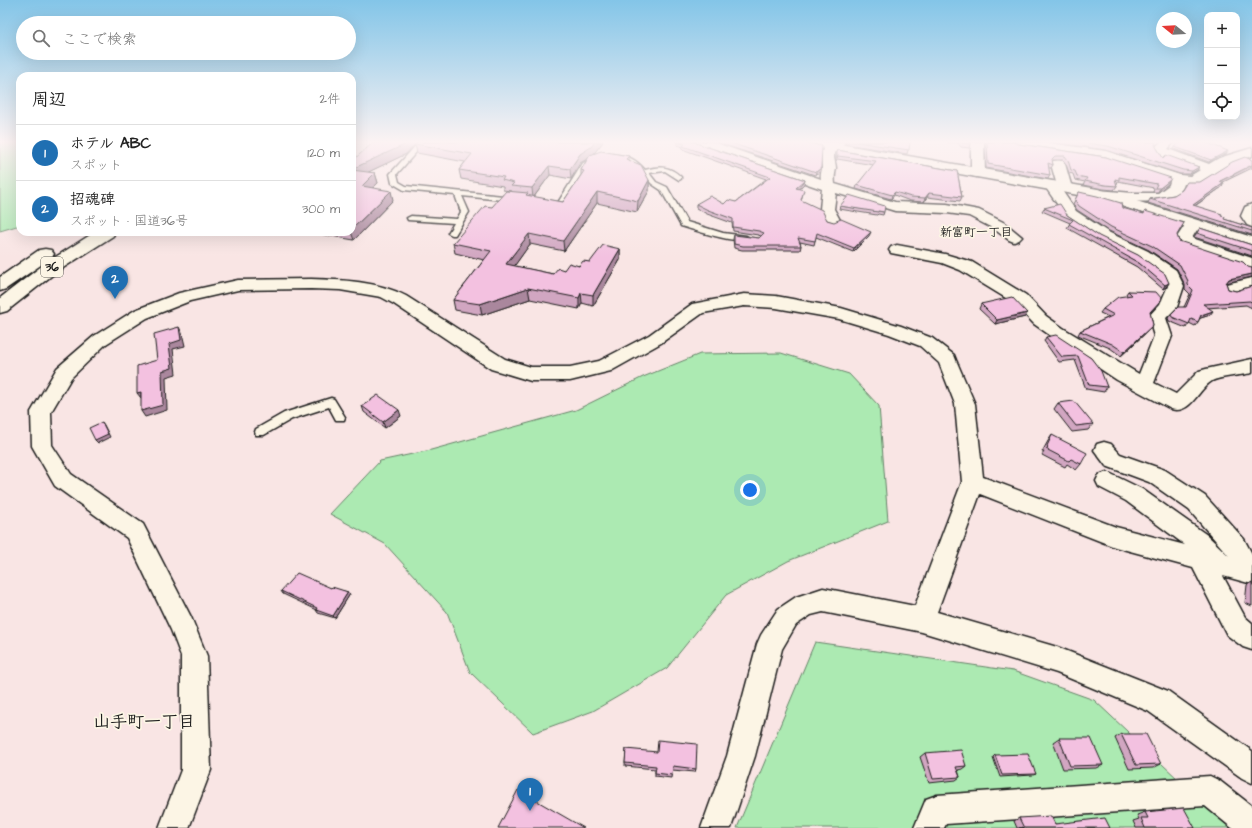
<!DOCTYPE html>
<html lang="ja">
<meta charset="utf-8">
<style>
body{margin:0;font-family:"Architects Daughter","Klee One",sans-serif;background:#f6f6f6;color:#222}
.controls{position:absolute;right:12px;top:12px;display:grid;overflow:hidden;border-radius:8px;box-shadow:0 4px 16px #0002}
.controls button{width:36px;height:36px;display:grid;place-items:center;padding:0;border:0;border-bottom:1px solid #e0e0e0;background:#fff;color:#222;font:20px sans-serif}
.compass{position:absolute;left:1156px;top:12px;width:36px;height:36px;border-radius:50%;background:#fff;box-shadow:0 4px 16px #0002;rotate:288deg}
.you{position:absolute;left:750px;top:490px;width:14px;height:14px;margin:-10px;border:3px solid #fff;border-radius:50%;background:#1a73e8;box-shadow:0 0 0 6px #1a73e833}
.badge{display:grid;place-items:center;width:26px;height:26px;border-radius:50%;background:#1f6fb2;color:#fff;font-size:13px;font-weight:700}
.pin{position:absolute;translate:-50% -33px;filter:drop-shadow(0 1px 2px #0008)}
.pin::after{content:'';position:absolute;top:21px;width:14px;height:12px;background:inherit;clip-path:polygon(0 0,100% 0,50% 100%)}
.list{margin:0;padding:0;list-style:none}
h2{display:flex;justify-content:space-between;align-items:center;height:52px;margin:0;padding:0 16px;font-size:17px}
h2 small{font-size:13px;font-weight:400;color:#767676}
.list li{display:grid;grid-template-columns:26px 1fr auto;gap:12px;align-items:center;box-sizing:border-box;height:56px;padding:0 16px;border-top:1px solid #e0e0e0}
.list b{display:block;font-size:15px;white-space:nowrap}
.list p{margin:0;font-size:13px;white-space:nowrap;color:#767676}
.list em{font-size:13px;font-style:normal;color:#767676}
.icon{flex:none;width:22px;height:22px;fill:none;stroke:currentColor;stroke-width:2;stroke-linecap:round;stroke-linejoin:round}
.map{position:relative;flex:none;width:1252px;height:828px;overflow:hidden}
.search{position:absolute;background:#fff;box-shadow:0 4px 16px #0002;left:16px;top:16px;width:340px;height:44px;display:flex;align-items:center;gap:10px;box-sizing:border-box;padding:0 14px;border-radius:22px;color:#767676;font-size:15px}
.panel{position:absolute;background:#fff;box-shadow:0 4px 16px #0002;left:16px;top:72px;width:340px;height:164px;border-radius:12px}
.map>svg:first-child{display:block}
</style>
<div class="map">
<svg width="1252" height="828" viewBox="0 0 1252 828">
<rect width="100%" height="100%" fill="#f9e5e4"/>
<filter id="ink" filterUnits="userSpaceOnUse"><feTurbulence type="fractalNoise" baseFrequency=".025" numOctaves="2"/><feDisplacementMap in="SourceGraphic" scale="8" xChannelSelector="R" yChannelSelector="G"/><feConvolveMatrix kernelMatrix="1 2 1 2 8 2 1 2 1" color-interpolation-filters="sRGB"/></filter>
<g filter="url(#ink)">
<path fill="#aceab2" stroke="#648367" d="M 0,142 L 20,142 L 20,225 L 0,231 Z
M 781,353 L 849,374 L 879,406 L 888,521 L 788,561 L 726,595 L 667,668 L 593,711 L 533,733 L 470,672 L 447,612 L 385,544 L 330,514 L 380,461 L 431,450 L 576,410 L 643,377 L 700,354 Z
M 815,642 L 1013,671 L 1094,700 L 1230,828 L 737,828 Z"/>
<g fill="none" stroke-linecap="round" stroke-linejoin="round">
<g stroke="#1c1c1c" stroke-width="3">
<path id="lane" d="M 419,142 L 425,142 L 397,174 L 399,182 L 406,186 L 513,197 L 517,199 L 513,201 L 462,196 L 469,212 L 455,235 L 452,235 L 448,233 L 454,223 L 408,220 L 407,218 L 411,216 L 457,219 L 461,212 L 455,195 L 404,190 L 392,183 L 390,174 Z
M 616,155 C 630,156 636,160 645,170 C 660,166 670,166 681,177 L 681,179 L 679,180 L 665,171 L 649,173 L 656,182 L 667,187 L 687,222 L 723,233 L 746,236 L 750,238 C 740,246 694,230 681,226 L 661,190 L 652,184 L 632,163 L 625,160 L 614,158 L 614,156 Z
M 589,160 L 592,162 L 589,164 L 566,204 L 562,206 L 558,206 L 557,204 L 583,163 Z
M 331,398 L 334,399 L 345,417 L 344,420 L 336,420 L 329,407 L 292,419 L 264,435 L 256,435 L 255,432 L 256,429 L 284,413 Z"/>
</g>
<g stroke="#1c1c1c" stroke-width="3">
<path id="street" d="M 694,142 L 713,142 L 821,179 C 820,175 822,171 822,167 C 821,155 819,149 831,142 L 845,142 C 843,146 839,146 836,150 C 831,155 836,162 836,168 C 835,174 834,177 835,184 L 895,202 L 947,204 L 979,210 L 1005,223 L 1022,237 L 1019,240 L 1014,242 L 1009,240 L 994,229 L 969,216 L 947,213 L 895,211 L 836,193 L 834,209 L 840,220 L 837,223 L 832,225 L 827,223 L 820,209 L 822,189 L 696,145 Z
M 971,142 L 984,142 L 985,173 L 983,176 L 978,177 L 973,176 L 971,173 Z
M 1011,142 L 1042,142 L 1106,151 L 1180,175 L 1190,176 L 1200,170 L 1158,155 L 1154,148 L 1161,142 L 1174,142 L 1168,149 L 1209,164 L 1219,158 L 1252,148 L 1252,156 L 1229,164 L 1197,184 L 1192,185 L 1184,184 C 1177,210 1118,200 1098,198 L 1093,197 L 1091,194 L 1093,191 L 1098,190 L 1133,193 L 1158,193 L 1169,185 L 1170,181 L 1104,159 L 1018,146 L 1013,145 Z
M 1058,160 L 1063,161 L 1065,164 L 1072,188 L 1070,191 L 1063,192 L 1076,211 L 1108,232 L 1148,251 L 1176,270 L 1184,286 L 1177,307 L 1166,318 L 1172,336 L 1154,383 L 1176,394 L 1199,371 L 1206,369 L 1252,359 L 1252,373 C 1243,375 1219,377 1212,381 C 1197,390 1191,415 1171,409 L 1117,380 L 1051,336 L 1034,324 L 1014,303 L 960,270 L 942,263 L 891,253 L 889,250 L 891,247 L 897,245 L 945,254 L 972,262 L 1026,295 L 1046,316 L 1063,328 L 1139,374 L 1154,336 L 1148,317 L 1160,304 L 1168,286 L 1163,277 L 1136,257 L 1098,238 L 1066,217 L 1044,185 L 1046,182 L 1051,181 L 1056,182 L 1051,164 L 1053,161 Z
M 1252,204 L 1252,227 L 1247,225 L 1241,216 L 1245,207 Z
M 1192,220 L 1197,222 L 1200,225 L 1192,238 L 1252,258 L 1252,271 L 1246,270 L 1241,265 L 1177,243 L 1175,240 L 1187,222 Z
M 1252,278 L 1252,288 L 1232,293 L 1226,292 L 1224,288 L 1226,284 Z
M 311,279 C 343,280 377,281 406,296 L 505,359 L 531,367 L 570,367 L 599,361 L 649,335 L 692,304 L 744,294 L 776,296 L 841,308 L 901,326 L 932,338 L 954,355 L 956,360 L 975,404 L 983,477 L 1116,527 L 1185,545 L 1126,501 L 1099,487 L 1096,481 L 1099,475 L 1107,472 L 1142,489 L 1207,535 L 1229,556 L 1189,510 L 1149,482 L 1106,466 L 1094,450 L 1097,444 L 1104,442 L 1111,444 L 1120,454 L 1165,470 L 1205,496 L 1244,539 L 1252,554 L 1252,584 L 1223,576 L 1245,617 L 1252,623 L 1252,650 L 1243,647 L 1227,635 L 1193,568 L 1115,547 L 980,494 L 937,612 L 1057,647 L 1168,691 L 1252,751 L 1252,783 L 1242,778 L 1148,711 L 1057,673 L 922,632 L 823,612 L 811,615 L 796,625 L 782,649 L 755,756 L 731,828 L 701,828 L 727,756 L 757,644 L 761,635 L 778,609 L 796,597 L 823,588 L 915,606 L 962,482 L 955,404 L 939,363 L 920,346 L 889,334 L 839,319 L 776,308 L 744,306 L 703,313 L 661,343 L 611,371 L 570,381 L 531,381 L 491,369 L 394,304 L 381,297 L 340,290 L 311,289 L 238,290 L 190,301 L 147,318 L 106,344 L 71,378 L 51,412 L 52,445 L 71,474 L 143,524 L 191,617 L 207,656 L 211,770 L 189,828 L 159,828 L 181,770 L 181,656 L 171,630 L 127,538 L 55,486 L 32,446 L 31,412 L 57,368 L 94,336 L 135,310 L 179,293 L 238,280 Z
M 1210,776 L 1220,781 L 1252,806 L 1252,828 L 1232,828 L 1205,806 L 946,824 L 944,828 L 914,828 L 926,799 L 937,795 Z"/>
</g>
<g stroke="#1c1c1c" stroke-width="3">
<path id="secondary" d="M 807,142 L 828,142 L 1098,189 L 1252,237 L 1252,248 L 1095,198 L 831,151 L 809,145 Z"/>
</g>
<g stroke="#1c1c1c" stroke-width="3">
<path id="highway" d="M 95,232 L 115,232 L 113,236 L 55,273 L 7,311 L 0,313 L 0,298 L 43,265 Z
M 45,249 L 51,250 L 54,254 L 51,258 L 6,289 L 0,291 L 0,277 L 39,250 Z"/>
</g>
<use href="#lane" fill="#fcf5e5" fill-rule="evenodd"/>
<use href="#street" fill="#fcf5e5" fill-rule="evenodd"/>
<use href="#secondary" fill="#fcf5e5" fill-rule="evenodd"/>
<use href="#highway" fill="#fcf5e5" fill-rule="evenodd"/>
</g>
<path fill="#d1a6c1" stroke="#1c1c1c" fill-rule="evenodd" d="M 374,142 L 603,142 L 594,153 L 629,156 L 629,160 L 649,180 L 649,191 L 637,212 L 597,203 L 564,251 L 530,244 L 514,266 L 553,274 L 564,270 L 590,262 L 620,249 L 620,260 L 593,306 L 582,303 L 579,309 L 530,299 L 482,315 L 455,310 L 453,300 L 484,260 L 455,253 L 453,243 L 492,207 L 512,191 L 503,190 L 503,186 L 461,179 L 459,170 L 465,162 L 417,153 L 415,144 L 406,154 L 368,172 L 375,173 L 378,183 L 373,188 L 393,200 L 354,240 L 308,232 L 352,232 ZM 587,159 L 581,170 L 581,175 L 563,202 L 534,197 L 550,175 L 571,179 L 580,163 Z
M 677,142 L 696,143 L 805,180 L 804,184 L 799,189 L 803,194 L 801,200 L 827,220 L 869,236 L 853,252 L 816,237 L 814,245 L 800,242 L 801,246 L 800,250 L 742,250 L 734,248 L 733,239 L 734,235 L 759,238 L 761,236 L 758,235 L 733,231 L 732,223 L 707,214 L 696,208 L 696,204 L 724,204 L 736,202 L 766,179 L 682,149 L 683,147 L 677,145 Z
M 716,142 L 809,142 L 820,172 L 815,175 Z
M 845,142 L 910,142 L 907,154 L 846,144 Z
M 947,142 L 971,142 L 971,144 L 970,148 L 961,147 L 958,143 Z
M 985,142 L 1013,142 L 1019,144 L 1106,157 L 1168,184 L 1158,192 L 1153,192 L 1154,188 L 1118,181 L 1117,184 L 1116,183 L 1117,186 L 1114,190 L 1103,189 L 1083,185 L 1085,182 L 1075,180 L 1073,174 L 1069,173 L 1066,164 L 1063,160 L 1053,160 L 1052,161 L 1053,165 L 1051,168 L 1048,168 L 1050,175 L 1048,179 L 986,168 Z
M 1050,142 L 1122,142 L 1130,143 L 1130,142 L 1156,142 L 1155,145 L 1163,158 L 1199,167 L 1197,170 L 1190,174 L 1180,174 L 1106,150 Z
M 1175,147 L 1226,154 L 1209,162 L 1174,149 Z
M 837,150 L 957,171 L 962,197 L 960,201 L 927,197 L 924,202 L 910,201 L 894,195 L 891,199 L 856,189 L 857,185 L 874,165 L 837,159 L 836,161 L 836,153 Z
M 1223,182 L 1222,187 L 1195,206 L 1221,216 L 1224,219 L 1252,228 L 1252,235 L 1148,203 L 1150,199 L 1174,195 Z
M 1079,192 L 1143,214 L 1145,211 L 1177,235 L 1179,241 L 1252,277 L 1227,282 L 1226,283 L 1228,289 L 1236,291 L 1252,286 L 1252,308 L 1246,305 L 1207,308 L 1210,315 L 1200,318 L 1198,322 L 1195,326 L 1189,323 L 1186,328 L 1169,321 L 1168,318 L 1171,314 L 1184,307 L 1190,294 L 1185,289 L 1185,285 L 1177,269 L 1149,250 L 1109,231 L 1077,210 L 1073,204 Z
M 840,206 L 884,212 L 883,215 L 878,214 L 877,215 L 839,209 Z
M 1044,208 L 1067,215 L 1169,283 L 1166,287 L 1163,289 L 1137,267 L 1067,228 L 1070,223 L 1042,211 Z
M 1200,228 L 1252,245 L 1252,256 L 1194,237 Z
M 1128,291 L 1162,299 L 1150,313 L 1153,325 L 1150,329 L 1121,356 L 1110,348 L 1078,335 L 1080,331 L 1109,317 L 1100,313 L 1103,309 L 1127,296 L 1126,294 Z
M 981,304 L 1027,313 L 1025,317 L 995,324 L 979,309 Z
M 1046,337 L 1091,358 L 1107,387 L 1104,392 L 1086,389 L 1075,360 L 1059,362 L 1044,341 Z
M 1058,403 L 1093,424 L 1088,430 L 1072,432 L 1054,409 Z
M 362,406 L 401,416 L 385,428 L 364,412 Z
M 1052,435 L 1081,464 L 1076,470 L 1067,464 L 1065,467 L 1042,455 L 1044,452 L 1042,452 L 1048,441 Z
M 1252,582 L 1252,606 L 1245,603 L 1247,585 Z
M 331,588 L 348,592 L 350,594 L 335,618 L 318,613 L 316,610 L 317,610 L 283,594 L 281,591 Z
M 1121,734 L 1161,764 L 1153,768 L 1129,769 L 1115,738 Z
M 1059,738 L 1103,765 L 1097,768 L 1063,769 L 1053,742 Z
M 626,749 L 696,769 L 695,772 L 672,770 L 671,778 L 655,776 L 655,769 L 625,766 Z
M 925,753 L 966,766 L 962,769 L 958,770 L 960,777 L 956,780 L 929,783 L 920,757 Z
M 995,755 L 1036,774 L 1033,775 L 1000,777 L 993,757 Z
M 1145,812 L 1195,828 L 1136,828 L 1133,821 L 1139,819 L 1137,815 Z
M 1019,818 L 1055,824 L 1110,828 L 1017,828 L 1014,821 Z"/>
<path fill="#aa879d" stroke="#1c1c1c" d="M 407,142 L 417,142 L 406,154 L 354,179 L 352,173 L 352,169 Z
M 595,142 L 603,142 L 592,156 L 580,163 L 571,179 L 570,169 L 580,154 Z
M 1228,151 L 1226,154 L 1209,162 L 1211,160 Z
M 1252,165 L 1252,168 L 1217,185 L 1220,181 Z
M 549,166 L 550,175 L 533,198 L 532,188 Z
M 1199,167 L 1197,170 L 1190,174 L 1192,171 Z
M 821,168 L 820,172 L 815,175 L 816,172 Z
M 375,173 L 378,183 L 365,195 L 362,186 Z
M 649,180 L 649,191 L 637,212 L 638,201 Z
M 805,180 L 804,184 L 795,192 L 796,188 Z
M 1170,180 L 1168,184 L 1158,192 L 1160,188 Z
M 1224,183 L 1222,187 L 1190,209 L 1193,205 Z
M 391,191 L 393,200 L 354,240 L 351,232 L 352,232 L 352,229 Z
M 597,192 L 597,203 L 564,251 L 563,241 Z
M 895,192 L 894,195 L 891,199 L 892,195 Z
M 929,193 L 927,197 L 924,202 L 925,198 Z
M 871,232 L 869,236 L 853,252 L 854,248 Z
M 529,234 L 530,244 L 508,275 L 506,264 Z
M 620,249 L 620,260 L 593,306 L 593,295 Z
M 1252,274 L 1252,277 L 1226,283 L 1229,279 Z
M 1169,283 L 1166,287 L 1163,289 L 1165,285 Z
M 528,288 L 530,299 L 482,315 L 480,304 Z
M 581,293 L 582,303 L 579,309 L 579,298 Z
M 1213,311 L 1210,315 L 1198,319 L 1201,315 Z
M 1027,313 L 1025,317 L 995,324 L 997,320 Z
M 1153,325 L 1150,329 L 1121,356 L 1124,352 Z
M 179,327 L 182,333 L 185,346 L 173,349 L 176,374 L 166,377 L 167,410 L 145,417 L 141,411 L 162,371 L 169,344 Z
M 141,392 L 141,398 L 137,393 Z
M 399,410 L 401,416 L 385,428 L 383,422 Z
M 102,422 L 104,425 L 110,437 L 98,443 L 95,440 Z
M 348,592 L 350,594 L 335,618 L 333,616 Z"/>
<path fill="#f3c1e0" stroke="#1c1c1c" d="M 374,142 L 407,142 L 404,145 L 352,169 L 352,161 Z
M 417,142 L 595,142 L 591,147 L 580,154 L 570,169 L 549,166 L 532,188 L 511,186 L 514,183 L 502,180 L 504,177 L 459,170 L 472,154 L 415,144 Z
M 677,142 L 695,142 L 696,143 L 805,180 L 796,188 L 804,190 L 801,200 L 822,210 L 827,220 L 834,222 L 841,219 L 871,232 L 854,248 L 817,233 L 815,241 L 798,238 L 801,246 L 743,246 L 734,244 L 734,235 L 759,238 L 764,233 L 759,231 L 733,227 L 733,219 L 708,210 L 696,204 L 710,196 L 724,204 L 728,200 L 736,202 L 770,177 L 683,146 L 685,144 Z
M 728,142 L 809,142 L 809,143 L 822,146 L 821,168 L 816,172 Z
M 857,142 L 910,142 L 909,150 Z
M 961,142 L 971,142 L 971,144 L 962,143 Z
M 987,142 L 1013,142 L 1019,144 L 1106,157 L 1171,178 L 1170,180 L 1160,188 L 1155,188 L 1157,184 L 1119,177 L 1119,180 L 1115,179 L 1117,186 L 1105,185 L 1085,181 L 1087,178 L 1077,176 L 1075,171 L 1071,170 L 1068,160 L 1065,156 L 1055,156 L 1052,159 L 1053,165 L 1048,163 L 1050,175 L 988,164 Z
M 1079,142 L 1122,142 L 1134,143 L 1133,142 L 1156,142 L 1155,145 L 1163,158 L 1166,155 L 1199,167 L 1192,171 L 1183,170 L 1108,146 Z
M 1181,142 L 1205,142 L 1228,151 L 1211,160 L 1175,147 Z
M 837,150 L 957,171 L 962,197 L 929,193 L 925,198 L 911,197 L 895,192 L 892,195 L 857,185 L 876,161 L 838,156 L 837,158 Z
M 601,151 L 629,156 L 626,159 L 641,165 L 649,180 L 638,201 L 597,192 L 563,241 L 529,234 L 506,264 L 553,274 L 558,268 L 564,270 L 569,263 L 579,266 L 583,261 L 590,262 L 603,245 L 620,249 L 593,295 L 581,293 L 579,298 L 528,288 L 480,304 L 453,300 L 491,251 L 453,243 L 485,206 L 492,207 L 506,191 L 528,193 L 526,195 L 563,202 L 584,171 L 581,170 L 590,155 Z
M 1245,157 L 1252,160 L 1252,165 L 1220,181 L 1224,183 L 1193,205 L 1222,214 L 1221,216 L 1225,217 L 1224,219 L 1252,228 L 1252,231 L 1150,199 L 1174,195 L 1182,190 L 1187,182 L 1200,182 L 1232,162 Z
M 352,170 L 375,173 L 362,186 L 391,191 L 352,229 Z
M 1079,192 L 1097,196 L 1121,203 L 1122,208 L 1144,214 L 1145,211 L 1184,223 L 1177,235 L 1179,241 L 1243,262 L 1248,267 L 1252,268 L 1252,274 L 1229,279 L 1226,283 L 1228,289 L 1236,291 L 1252,286 L 1252,303 L 1250,301 L 1203,304 L 1213,311 L 1201,315 L 1198,322 L 1191,319 L 1189,324 L 1172,317 L 1171,314 L 1178,307 L 1186,307 L 1193,290 L 1188,285 L 1188,281 L 1180,265 L 1152,246 L 1111,227 L 1079,206 L 1075,200 Z
M 849,195 L 885,206 L 884,212 L 878,211 L 878,212 L 840,206 Z
M 1060,204 L 1067,215 L 1099,236 L 1138,255 L 1165,274 L 1169,283 L 1165,285 L 1139,263 L 1069,224 L 1073,220 L 1044,208 Z
M 1200,228 L 1252,245 L 1252,251 L 1197,233 Z
M 1128,291 L 1156,292 L 1162,299 L 1150,312 L 1153,325 L 1124,352 L 1112,344 L 1080,331 L 1114,315 L 1103,309 L 1118,297 L 1132,295 Z
M 1012,297 L 1027,313 L 997,320 L 981,304 Z
M 179,327 L 181,340 L 169,344 L 172,368 L 162,371 L 163,405 L 141,411 L 141,392 L 137,393 L 137,366 L 157,360 L 154,334 Z
M 1056,335 L 1091,358 L 1101,371 L 1107,387 L 1089,385 L 1078,356 L 1062,357 L 1046,337 Z
M 378,395 L 399,410 L 383,422 L 362,406 Z
M 1074,401 L 1093,424 L 1076,426 L 1058,403 Z
M 102,422 L 108,434 L 95,440 L 89,428 Z
M 1052,435 L 1087,453 L 1081,464 L 1071,459 L 1069,461 L 1046,449 L 1048,447 L 1047,446 Z
M 297,573 L 331,588 L 332,587 L 348,592 L 333,616 L 316,610 L 317,608 L 281,591 Z
M 1121,734 L 1146,734 L 1161,764 L 1136,765 Z
M 1059,738 L 1091,738 L 1103,765 L 1070,766 Z
M 658,740 L 697,744 L 696,769 L 673,766 L 672,775 L 655,773 L 656,766 L 625,763 L 626,749 L 657,752 Z
M 961,750 L 966,766 L 956,767 L 960,777 L 933,779 L 925,753 Z
M 1028,754 L 1036,774 L 1002,775 L 995,755 Z
M 518,790 L 584,828 L 498,828 Z
M 1184,808 L 1195,828 L 1145,828 L 1141,818 L 1148,818 L 1145,812 Z
M 1051,816 L 1055,824 L 1105,818 L 1110,828 L 1019,828 L 1024,828 L 1019,818 Z"/>
</g>
<linearGradient id="sky" x2="0" y2="1"><stop stop-color="#83c5e8"/><stop offset="0.55" stop-color="#fcf3f3"/><stop offset="1" stop-color="#fcf3f3" stop-opacity="0"/></linearGradient>
<rect width="1252" height="258" fill="url(#sky)"/>
<g text-anchor="middle" dominant-baseline="central" stroke-width="3.5" stroke-linejoin="round" paint-order="stroke">
<g font-size="12" font-weight="bold" fill="#1c1c1c" stroke="#fcf5e5">
<text x="976" y="232">新富町一丁目</text>
</g>
<rect fill="#fcf5e5" stroke="#5f5d58" stroke-width="1" x="41" y="257" width="22" height="20" rx="3"/>
<g font-size="12" font-weight="bold" fill="#1c1c1c">
<text x="52" y="267">36</text>
</g>
<g font-size="17" font-weight="bold" fill="#1c1c1c" stroke="#fcf5e5">
<text x="144" y="722">山手町一丁目</text>
</g>
</g>
</svg>
<div class="controls">
<button>+</button>
<button>−</button>
<button><svg class="icon" aria-label="locate" viewBox="0 0 24 24"><circle cx="12" cy="12" r="6"/><path d="M12 2v4M12 18v4M2 12h4M18 12h4"/></svg></button>
</div>
<svg class="compass" viewBox="-18 -18 36 36"><path d="M0-13l5 13h-10z" fill="#e53935"/><path d="M0 13l5-13h-10z" fill="#767676"/></svg>
<div class="you"></div>
<div class="pin badge" style="left:530px;top:811px">1</div>
<div class="pin badge" style="left:115px;top:299px">2</div>
<div class="search"><svg class="icon" aria-label="search" viewBox="0 0 24 24"><circle cx="10" cy="10" r="6"/><path d="M15 15l6 6"/></svg>ここで検索</div>
<section class="panel">
<h2>周辺<small>2件</small></h2>
<ul class="list">
<li><span class="badge">1</span><div><b>ホテル ABC</b><p>スポット</p></div><em>120 m</em></li>
<li><span class="badge">2</span><div><b>招魂碑</b><p>スポット · 国道36号</p></div><em>300 m</em></li>
</ul>
</section>
</div>
